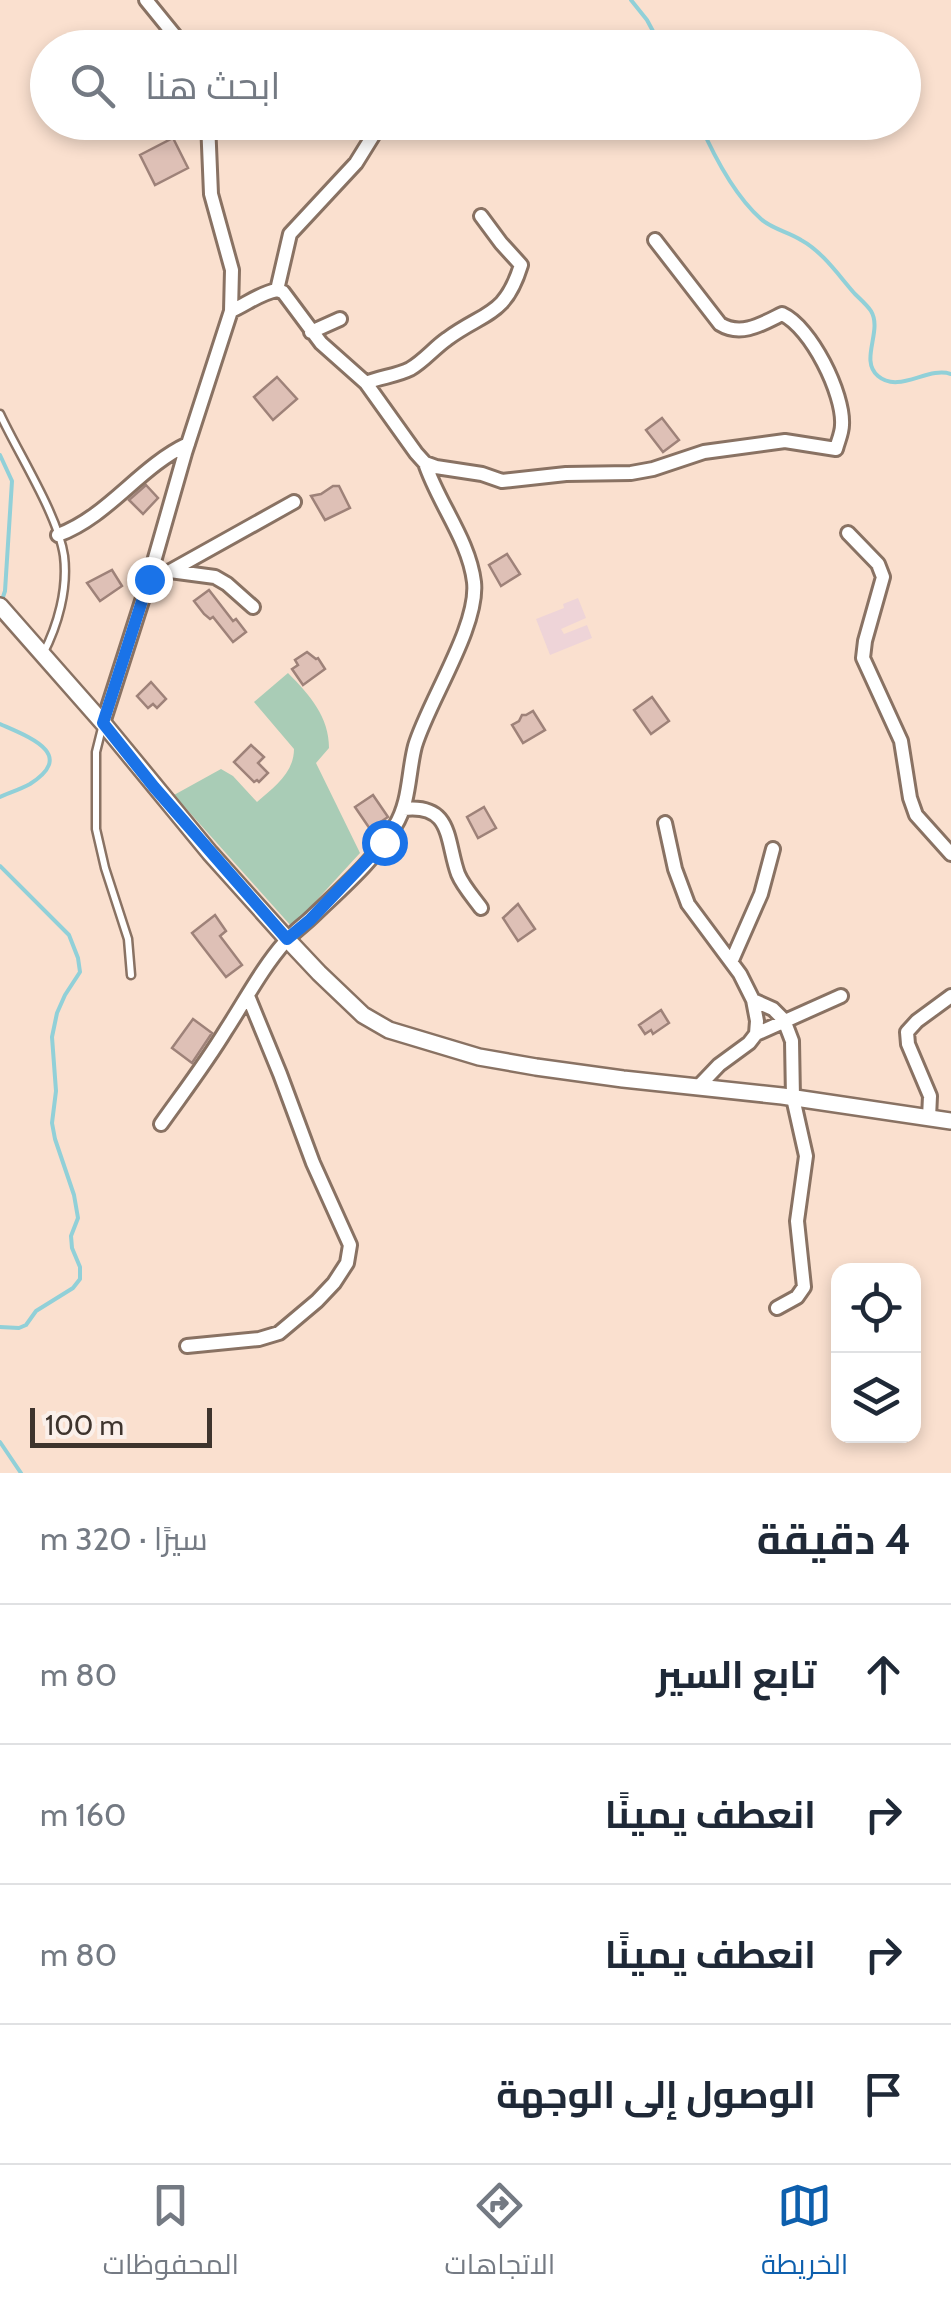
<!DOCTYPE html>
<html lang="ar">
<meta charset="utf-8">
<style>
body{margin:0;font-family:Cabin,Cairo,sans-serif;background:#f2f2f3;color:#1f2937;direction:rtl}
.controls{position:absolute;right:30px;bottom:30px;display:grid;overflow:hidden;border-radius:20px;box-shadow:0 5px 15px #0003}
.controls button{width:90px;height:90px;display:grid;place-items:center;padding:0;border:0;border-bottom:2px solid #e0e1e3;background:#fff;color:#1f2937;font:50px sans-serif}
.scale{position:absolute;left:30px;bottom:25px;width:182px;box-sizing:border-box;padding-left:10px;border:5px solid #3e342d;border-top:0;font-size:28px;line-height:35px;white-space:nowrap;color:#3e342d;-webkit-text-stroke:8px #fbf0ea;paint-order:stroke}
.stop{position:absolute;width:30px;height:30px;margin:-22px;border:8px solid #1a73e8;border-radius:50%;background:#fff}
.stop.end{background:#1a73e8;border-color:#fff;box-shadow:0 2px 10px #0008}
.list{margin:0;padding:0;list-style:none}
h2{display:flex;justify-content:space-between;align-items:center;height:130px;margin:0;padding:0 40px;font-size:42px}
h2 small{font-size:32px;font-weight:400;color:#747a83}
.list li{display:grid;grid-template-columns:65px 1fr auto;gap:30px;align-items:center;box-sizing:border-box;height:140px;padding:0 40px;border-top:2px solid #e0e1e3}
.list b{display:block;font-size:38px;white-space:nowrap}
.list em{font-size:32px;font-style:normal;color:#747a83}
.icon{flex:none;width:55px;height:55px;fill:none;stroke:currentColor;stroke-width:2;stroke-linecap:round;stroke-linejoin:round}
.map{position:relative;flex:none;width:951px;height:1473px;overflow:hidden;direction:ltr}
.search{position:absolute;background:#fff;box-shadow:0 5px 15px #0003;left:30px;right:30px;top:30px;height:110px;display:flex;align-items:center;gap:25px;box-sizing:border-box;padding:0 35px;border-radius:55px;color:#747a83;font-size:38px}
.sheet{height:690px;background:#fff}
nav{display:flex;justify-content:space-around;align-items:center;box-sizing:border-box;height:140px;border-top:2px solid #e0e1e3;background:#fff;font-size:28px;color:#747a83}
nav a{display:grid;justify-items:center;gap:5px}
nav .on{color:#0d5fad}
.map>svg:first-child{display:block}
</style>
<div class="map">
<svg width="951" height="1473" viewBox="0 0 951 1473">
<rect width="100%" height="100%" fill="#fae0cf"/>
<path fill="#eed4d8" d="M 578,598 L 586,618 L 561,629 L 564,634 L 587,625 L 592,638 L 550,655 L 536,619 L 564,608 L 563,604 Z"/>
<path fill="#a9ccb6" d="M 288,673 C 310,695 329,717 329,748 L 316,763 L 360,853 L 292,927 L 174,795 L 221,769 L 233,776 L 257,802 C 274,787 294,773 294,749 L 254,702 Z"/>
<g fill="none" stroke-linecap="round" stroke-linejoin="round">
<path stroke="#91d0d8" stroke-width="4" d="M 631,0 L 647,20 L 662,48
M 699,122 C 713,154 735,196 761,219 C 772,229 789,232 801,240 C 823,252 839,276 855,294 C 860,299 867,305 871,311 C 883,331 859,360 878,376 C 899,394 928,366 951,374
M 0,455 L 12,481 L 5,591 L 2,600
M 0,724 C 29,737 77,754 30,784 C 21,789 9,793 0,797
M 0,866 L 69,935 L 78,958 L 80,972 L 65,995 L 57,1013 L 52,1037 L 56,1091 L 52,1123 L 55,1139 L 74,1195 L 78,1218 L 71,1236 L 72,1248 L 80,1267 L 80,1279 L 73,1288 L 36,1311 L 26,1325 L 19,1328 L 0,1327
M 0,1442 L 21,1473"/>
</g>
<path fill="#dec0b6" stroke="#9e8279" stroke-width="2.5" d="M 173,138 L 188,168 L 155,185 L 140,155 Z
M 277,377 L 297,399 L 273,420 L 254,397 Z
M 662,418 L 679,440 L 663,452 L 646,430 Z
M 146,485 L 158,498 L 143,514 L 129,500 Z
M 333,486 L 339,486 L 350,508 L 325,520 L 311,496 L 321,494 Z
M 507,554 L 520,574 L 501,586 L 489,565 Z
M 112,570 L 122,586 L 100,601 L 87,583 Z
M 209,590 L 233,621 L 236,619 L 246,632 L 233,642 L 213,617 L 210,619 L 204,614 L 194,601 Z
M 307,652 L 316,659 L 318,658 L 325,669 L 303,685 L 292,669 L 298,665 L 295,660 Z
M 151,682 L 166,699 L 157,708 L 153,704 L 148,708 L 137,696 Z
M 652,697 L 669,721 L 651,734 L 634,710 Z
M 533,711 L 545,730 L 523,743 L 512,725 L 519,721 L 522,715 L 526,715 Z
M 251,745 L 264,757 L 258,763 L 268,773 L 259,782 L 257,780 L 254,782 L 234,762 Z
M 373,795 L 388,817 L 370,829 L 355,807 Z
M 484,807 L 496,828 L 478,838 L 467,817 Z
M 518,904 L 535,929 L 518,941 L 503,918 Z
M 215,915 L 226,931 L 220,936 L 242,965 L 226,977 L 192,933 Z
M 661,1010 L 669,1023 L 653,1034 L 651,1030 L 645,1034 L 639,1025 Z
M 193,1019 L 212,1033 L 192,1063 L 172,1048 Z"/>
<g fill="none" stroke-linecap="round" stroke-linejoin="round">
<g stroke="#897263" stroke-width="11">
<path id="service" d="M 0,414 C 18,453 58,515 64,556 C 68,589 58,625 43,654
M 103,724 L 96,752 L 96,829 L 105,868 L 128,939 L 131,975"/>
</g>
<g stroke="#897263" stroke-width="18">
<path id="minor" d="M 146,0 L 185,48
M 277,290 L 290,234 L 356,163 L 374,134 L 384,122
M 231,311 C 247,304 260,293 277,290 L 283,292 L 321,343 L 366,383 L 416,453 L 425,463 L 436,467 L 482,474 L 502,481 L 566,474 L 631,473 L 653,469 L 704,452 L 785,441 L 836,449 C 838,441 842,433 842,425 C 844,394 811,327 782,314 C 762,324 741,337 720,324 L 655,240
M 311,332 L 340,319
M 366,383 C 380,377 396,376 410,369 C 424,361 434,348 447,339 C 485,311 505,317 521,265 L 501,243 L 481,216
M 848,533 L 878,564 L 883,577 L 865,641 L 863,658 L 901,741 L 910,798 L 916,815 L 951,854
M 58,535 C 109,516 139,467 188,444
M 170,571 L 215,577 L 227,584 L 253,607
M 149,579 L 165,574 L 294,502
M 103,723 L 149,579 L 185,453 L 231,311 L 232,270 L 211,194 L 208,122
M 403,809 C 453,803 446,841 458,874 C 463,886 473,897 481,908
M 665,823 L 675,869 L 688,904 L 740,974 L 753,1000 L 757,1021 L 756,1034 L 749,1043 L 719,1065 L 698,1087
M 732,960 L 761,894 L 773,849
M 753,1000 L 773,1009 L 784,1020 L 792,1041 L 793,1098 L 806,1156 L 797,1221 L 804,1287 L 797,1297 L 777,1308
M 756,1034 L 841,996
M 929,1118 L 930,1096 L 908,1044 L 907,1032 L 917,1021 L 951,996
M 161,1124 C 183,1093 206,1063 226,1030 C 245,1001 262,968 285,942 C 293,932 304,925 313,916 C 341,889 375,860 395,826 C 410,802 408,773 415,746 C 428,702 479,626 474,582 C 469,540 438,503 425,463
M 187,1346 L 259,1339 L 279,1333 L 317,1301 L 334,1283 L 347,1263 L 350,1245 L 313,1163 L 280,1074 L 248,996"/>
</g>
<g stroke="#897263" stroke-width="20">
<path id="tertiary" d="M 0,606 L 103,723 L 210,853 L 287,939 L 319,973 L 363,1015 L 389,1030 L 479,1057 L 536,1067 L 623,1079 L 782,1096 L 951,1121"/>
</g>
<use href="#service" stroke="#fff" stroke-width="6"/>
<use href="#minor" stroke="#fff" stroke-width="12"/>
<use href="#tertiary" stroke="#fff" stroke-width="15"/>
</g>
<g fill="none" stroke-linecap="round" stroke-linejoin="round">
<path stroke="#1a73e8" stroke-width="12" d="M 149,579 L 103,723 L 154,787 L 287,939 L 310,920 L 384,842"/>
</g>
</svg>
<div class="controls">
<button><svg class="icon" aria-label="locate" viewBox="0 0 24 24"><circle cx="12" cy="12" r="6"/><path d="M12 2v4M12 18v4M2 12h4M18 12h4"/></svg></button>
<button><svg class="icon" aria-label="layers" viewBox="0 0 24 24"><path d="M12 4l9 5-9 5-9-5zM3 14l9 5 9-5"/></svg></button>
</div>
<div class="scale">100 m</div>
<div class="stop" style="left:384px;top:842px"></div>
<div class="stop end" style="left:149px;top:579px"></div>
<div class="search"><svg class="icon" aria-label="search" viewBox="0 0 24 24"><circle cx="10" cy="10" r="6"/><path d="M15 15l6 6"/></svg>ابحث هنا</div>
</div>
<section class="sheet">
<h2>4 دقيقة<small>سيرًا · 320 m</small></h2>
<ul class="list">
<li><svg class="icon" aria-label="ahead" viewBox="0 0 24 24"><path d="M12 20V5M6 11l6-6 6 6"/></svg><div><b>تابع السير</b></div><em>80 m</em></li>
<li><svg class="icon" aria-label="right" viewBox="0 0 24 24"><path d="M7 20v-9h11M14 6l5 5-5 5"/></svg><div><b>انعطف يمينًا</b></div><em>160 m</em></li>
<li><svg class="icon" aria-label="right" viewBox="0 0 24 24"><path d="M7 20v-9h11M14 6l5 5-5 5"/></svg><div><b>انعطف يمينًا</b></div><em>80 m</em></li>
<li><svg class="icon" aria-label="arrive" viewBox="0 0 24 24"><path d="M6 21V4h12l-3 4 3 4H6"/></svg><div><b>الوصول إلى الوجهة</b></div></li>
</ul>
</section>
<nav>
<a class="on"><svg class="icon" aria-label="map" viewBox="0 0 24 24"><path d="M3 6l6-2 6 2 6-2v14l-6 2-6-2-6 2zM9 4v14M15 6v14"/></svg>الخريطة</a>
<a><svg class="icon" aria-label="directions" viewBox="0 0 24 24"><path d="M12 3l9 9-9 9-9-9zM9 14v-3h6M13 9l2 2-2 2"/></svg>الاتجاهات</a>
<a><svg class="icon" aria-label="saved" viewBox="0 0 24 24"><path d="M7 4h10v16l-5-4-5 4z"/></svg>المحفوظات</a>
</nav>
